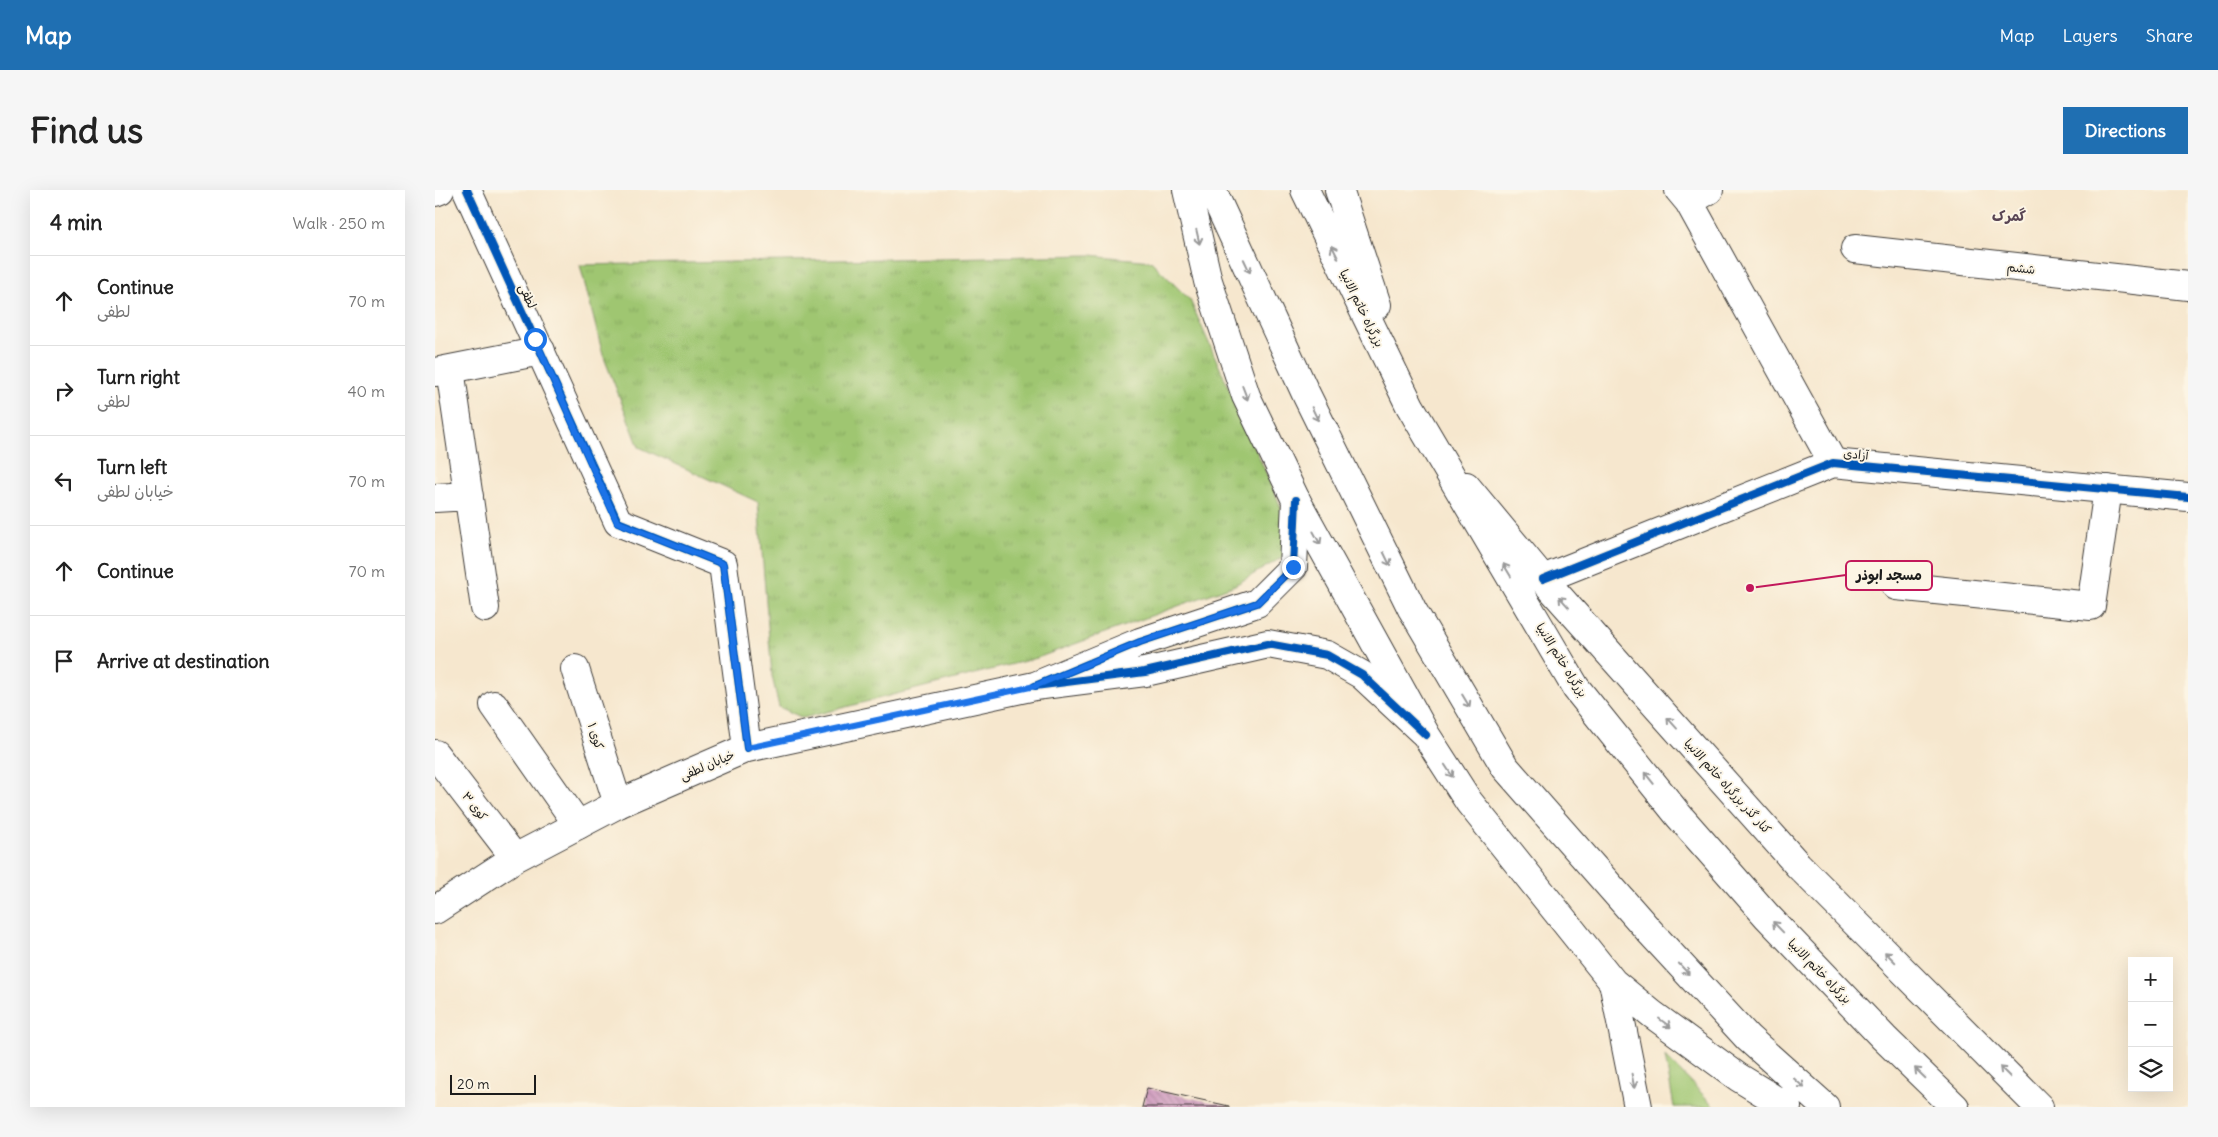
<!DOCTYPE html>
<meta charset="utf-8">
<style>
body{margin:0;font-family:Delius,"Playpen Sans Arabic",sans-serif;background:#f6f6f6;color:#222}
.controls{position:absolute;right:15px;bottom:15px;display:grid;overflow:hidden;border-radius:0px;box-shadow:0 5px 20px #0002}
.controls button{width:45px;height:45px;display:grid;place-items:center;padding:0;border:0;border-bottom:1px solid #e0e0e0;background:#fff;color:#222;font:25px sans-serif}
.scale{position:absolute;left:15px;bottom:12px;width:86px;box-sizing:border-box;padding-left:5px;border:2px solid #1c1c1c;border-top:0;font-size:14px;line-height:18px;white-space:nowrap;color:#1c1c1c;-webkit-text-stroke:4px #fcf5e5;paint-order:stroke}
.stop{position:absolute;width:15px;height:15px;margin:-11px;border:4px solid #1a73e8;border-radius:50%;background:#fff}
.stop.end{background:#1a73e8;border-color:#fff;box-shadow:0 1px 5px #0008}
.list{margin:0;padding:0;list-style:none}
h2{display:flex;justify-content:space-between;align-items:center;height:65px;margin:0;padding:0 20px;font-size:21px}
h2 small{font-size:16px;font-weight:400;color:#767676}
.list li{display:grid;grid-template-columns:32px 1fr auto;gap:15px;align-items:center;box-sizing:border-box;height:90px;padding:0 20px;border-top:1px solid #e0e0e0}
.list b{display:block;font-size:19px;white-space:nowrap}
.list p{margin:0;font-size:16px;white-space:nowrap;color:#767676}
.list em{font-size:16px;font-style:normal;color:#767676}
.icon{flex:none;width:28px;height:28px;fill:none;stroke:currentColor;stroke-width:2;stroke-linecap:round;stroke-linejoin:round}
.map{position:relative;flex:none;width:1753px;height:917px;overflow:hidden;border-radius:0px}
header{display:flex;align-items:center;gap:30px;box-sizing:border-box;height:70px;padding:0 25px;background:#1f6fb2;color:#fff}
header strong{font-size:24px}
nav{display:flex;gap:28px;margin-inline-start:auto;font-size:18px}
.intro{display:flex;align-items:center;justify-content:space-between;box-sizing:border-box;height:120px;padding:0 30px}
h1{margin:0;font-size:35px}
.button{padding:12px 22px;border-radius:0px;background:#1f6fb2;color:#fff;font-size:18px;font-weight:700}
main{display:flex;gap:30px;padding:0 30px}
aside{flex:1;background:#fff;border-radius:0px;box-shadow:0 5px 20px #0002}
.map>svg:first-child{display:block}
</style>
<header>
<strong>Map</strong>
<nav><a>Map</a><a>Layers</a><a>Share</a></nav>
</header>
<div class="intro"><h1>Find us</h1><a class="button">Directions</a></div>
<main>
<aside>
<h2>4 min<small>Walk · 250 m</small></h2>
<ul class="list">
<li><svg class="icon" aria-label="ahead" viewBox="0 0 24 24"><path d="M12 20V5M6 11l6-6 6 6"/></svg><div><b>Continue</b><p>لطفی</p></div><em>70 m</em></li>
<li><svg class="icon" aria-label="right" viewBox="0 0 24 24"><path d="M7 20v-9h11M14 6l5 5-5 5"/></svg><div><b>Turn right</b><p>لطفی</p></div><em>40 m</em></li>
<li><svg class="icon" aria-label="left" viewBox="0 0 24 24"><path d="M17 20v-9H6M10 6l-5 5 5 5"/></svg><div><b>Turn left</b><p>خیابان لطفی</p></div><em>70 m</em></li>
<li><svg class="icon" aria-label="ahead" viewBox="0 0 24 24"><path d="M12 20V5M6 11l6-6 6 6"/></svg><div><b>Continue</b></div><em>70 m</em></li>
<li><svg class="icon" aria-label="arrive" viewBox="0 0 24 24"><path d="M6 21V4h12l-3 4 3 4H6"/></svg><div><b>Arrive at destination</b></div></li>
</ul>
</aside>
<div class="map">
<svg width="1753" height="917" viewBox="0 0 1753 917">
<defs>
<pattern id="park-tufts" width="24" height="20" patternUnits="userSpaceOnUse" patternTransform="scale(1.25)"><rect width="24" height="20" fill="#9fc671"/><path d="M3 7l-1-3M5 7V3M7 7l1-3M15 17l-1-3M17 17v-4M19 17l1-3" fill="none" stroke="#88aa61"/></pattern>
<pattern id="building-back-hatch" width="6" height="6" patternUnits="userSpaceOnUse" patternTransform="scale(1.25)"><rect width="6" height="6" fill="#cb92bb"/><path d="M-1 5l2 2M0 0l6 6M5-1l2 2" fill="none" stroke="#a47697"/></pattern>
</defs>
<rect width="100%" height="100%" fill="#fcf5e5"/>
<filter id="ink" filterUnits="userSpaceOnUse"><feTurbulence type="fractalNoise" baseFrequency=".02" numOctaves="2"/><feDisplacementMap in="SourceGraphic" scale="10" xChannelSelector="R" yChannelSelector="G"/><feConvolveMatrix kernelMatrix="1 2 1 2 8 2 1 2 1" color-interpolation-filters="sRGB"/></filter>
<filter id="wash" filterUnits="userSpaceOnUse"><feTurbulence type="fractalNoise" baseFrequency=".0096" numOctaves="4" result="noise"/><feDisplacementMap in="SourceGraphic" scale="20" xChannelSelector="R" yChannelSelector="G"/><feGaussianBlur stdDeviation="1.12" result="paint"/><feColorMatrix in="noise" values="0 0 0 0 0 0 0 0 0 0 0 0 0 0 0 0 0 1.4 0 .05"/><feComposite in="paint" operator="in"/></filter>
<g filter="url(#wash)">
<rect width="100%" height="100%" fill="#f6e7ce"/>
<path fill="#9fc671" stroke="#5e7146" d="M 1230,866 L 1280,917 L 1239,917 Z"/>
<path fill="url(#park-tufts)" stroke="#5e7146" d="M 655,65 L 716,71 L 755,110 L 843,310 L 853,337 L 848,367 L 800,395 L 602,468 L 368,528 L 344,517 L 337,486 L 323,312 L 204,257 L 168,165 L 145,75 Z"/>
<g id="blocks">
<path fill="url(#building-back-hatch)" d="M 712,898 L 794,916 L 794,917 L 707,917 Z"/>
</g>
</g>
<g filter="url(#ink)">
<use href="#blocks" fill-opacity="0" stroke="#3d3a37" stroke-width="1"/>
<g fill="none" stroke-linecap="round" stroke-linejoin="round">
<g stroke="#3d3a37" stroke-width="30">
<path id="minor" d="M 1244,0 L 1254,12 L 1398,273
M 0,2 L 5,0
M 1254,12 L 1274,0
M 1420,59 L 1753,96
M 15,179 L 50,418
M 0,182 L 106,161
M 0,308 L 34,306
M 1461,396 L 1656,416 L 1673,299
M 140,479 L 183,614
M 59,515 L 143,635"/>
</g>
<g stroke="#3d3a37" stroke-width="30">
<path id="tertiary" d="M 32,0 L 183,332 L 288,374 L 312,558
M 861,310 L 858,377 L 822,413 L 705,452 L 600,496 L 710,482 L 833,454 L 892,465 L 927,485 L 987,541
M 1108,389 L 1398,273 L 1753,307
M 0,564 L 80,668
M 0,720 L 80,668 L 183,614 L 312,558 L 600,496"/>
</g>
<g stroke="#3d3a37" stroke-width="30">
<path id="secondary" d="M 1031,296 L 1108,389 L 1363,675 L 1604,917"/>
</g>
<g stroke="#3d3a37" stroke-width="30">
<path id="trunk" d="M 752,0 L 773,91 L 811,206 L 861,310 L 991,545 L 1034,612 L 1178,792 L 1217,824 L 1303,887 L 1352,917
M 777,0 L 871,204 L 977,419 L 1070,577 L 1216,743 L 1313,848 L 1390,917
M 870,0 L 975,216 L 1141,498 L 1244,626 L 1332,726 L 1449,848 L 1520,917
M 904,0 L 942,115
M 1178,792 L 1203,917"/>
</g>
<use href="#minor" stroke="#fff" stroke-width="28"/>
<use href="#tertiary" stroke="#fff" stroke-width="28"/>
<use href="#secondary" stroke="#fff" stroke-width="28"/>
<use href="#trunk" stroke="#fff" stroke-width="28"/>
<g stroke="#fcf5e5" stroke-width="11">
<path id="cycleway" d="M 32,0 L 183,332 L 288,374 L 312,558
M 861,310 L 858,377 L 822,413 L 705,452 L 600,496 L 710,482 L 833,454 L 892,465 L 927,485 L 991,545
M 1108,389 L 1398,273 L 1753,307"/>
</g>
<use href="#cycleway" stroke="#0057b8" stroke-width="8"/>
</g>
<defs><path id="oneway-shaft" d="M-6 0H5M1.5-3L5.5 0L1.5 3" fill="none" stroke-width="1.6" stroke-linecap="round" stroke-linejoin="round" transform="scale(1.25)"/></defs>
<g stroke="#999">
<use href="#oneway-shaft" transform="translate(763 47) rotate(77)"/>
<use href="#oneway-shaft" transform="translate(900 62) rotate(-116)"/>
<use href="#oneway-shaft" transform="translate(812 76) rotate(65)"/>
<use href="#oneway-shaft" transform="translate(810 203) rotate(69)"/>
<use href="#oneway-shaft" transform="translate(880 224) rotate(64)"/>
<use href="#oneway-shaft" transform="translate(882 348) rotate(61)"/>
<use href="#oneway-shaft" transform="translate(952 369) rotate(64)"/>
<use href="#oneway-shaft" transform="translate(1072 380) rotate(-121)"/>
<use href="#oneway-shaft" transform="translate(1129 412) rotate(-132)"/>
<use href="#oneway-shaft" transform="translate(1031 511) rotate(59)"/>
<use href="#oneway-shaft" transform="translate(1237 533) rotate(-132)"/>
<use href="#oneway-shaft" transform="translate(1014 581) rotate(57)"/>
<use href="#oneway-shaft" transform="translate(1214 588) rotate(-129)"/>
<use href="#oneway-shaft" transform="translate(1343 737) rotate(-134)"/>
<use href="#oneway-shaft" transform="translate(1455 767) rotate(-135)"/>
<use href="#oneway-shaft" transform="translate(1249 779) rotate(47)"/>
<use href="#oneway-shaft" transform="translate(1230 833) rotate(37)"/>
<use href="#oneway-shaft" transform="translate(1570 882) rotate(-135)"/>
<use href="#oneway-shaft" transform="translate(1485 883) rotate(-136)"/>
<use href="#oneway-shaft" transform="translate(1198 891) rotate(79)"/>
<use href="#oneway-shaft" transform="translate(1364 893) rotate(42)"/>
</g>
</g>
<g fill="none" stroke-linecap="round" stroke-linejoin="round" filter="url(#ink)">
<path stroke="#1a73e8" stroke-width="6" d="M 100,149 L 182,332 L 288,374 L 312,558 L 600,496 L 705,452 L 822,413 L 858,377"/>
</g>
<g text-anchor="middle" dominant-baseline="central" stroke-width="4" stroke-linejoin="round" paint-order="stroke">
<g font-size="12" fill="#1c1c1c" stroke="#fcf5e5">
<text transform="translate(1586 78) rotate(6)">ششم</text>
<text transform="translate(93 106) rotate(65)">لطفی</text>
<text transform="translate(927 118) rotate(64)">بزرگراه خاتم الانبیا</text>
<text transform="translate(1421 264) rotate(5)">آزادی</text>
<text transform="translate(1127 470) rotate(58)">بزرگراه خاتم الانبیا</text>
<text transform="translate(161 546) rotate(72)">کوی ۱</text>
<text transform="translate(272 575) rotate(-23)">خیابان لطفی</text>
<text transform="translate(1293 596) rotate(48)">کنار گذر بزرگراه خاتم الانبیا</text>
<text transform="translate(40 616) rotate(52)">کوی ۳</text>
<text transform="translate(1385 781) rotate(46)">بزرگراه خاتم الانبیا</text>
</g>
<g font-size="14" font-weight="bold" fill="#594554" stroke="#fcf5e5">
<text x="1574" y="26">گمرک</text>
</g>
</g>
<path fill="none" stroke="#c2185b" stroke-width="2" d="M1315 398L1411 385"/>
<circle fill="#c2185b" stroke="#fcf5e5" stroke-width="2" cx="1315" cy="398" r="5"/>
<rect fill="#fcf5e5" stroke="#c2185b" stroke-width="2" x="1411" y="371" width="86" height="29" rx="5"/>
<g font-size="14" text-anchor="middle" font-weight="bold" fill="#1c1c1c">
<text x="1454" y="390">مسجد ابوذر</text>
</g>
</svg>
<div class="controls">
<button>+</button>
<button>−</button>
<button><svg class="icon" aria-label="layers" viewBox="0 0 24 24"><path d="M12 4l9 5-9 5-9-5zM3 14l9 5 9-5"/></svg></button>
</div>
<div class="scale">20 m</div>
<div class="stop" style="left:100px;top:149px"></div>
<div class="stop end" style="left:858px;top:377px"></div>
</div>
</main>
